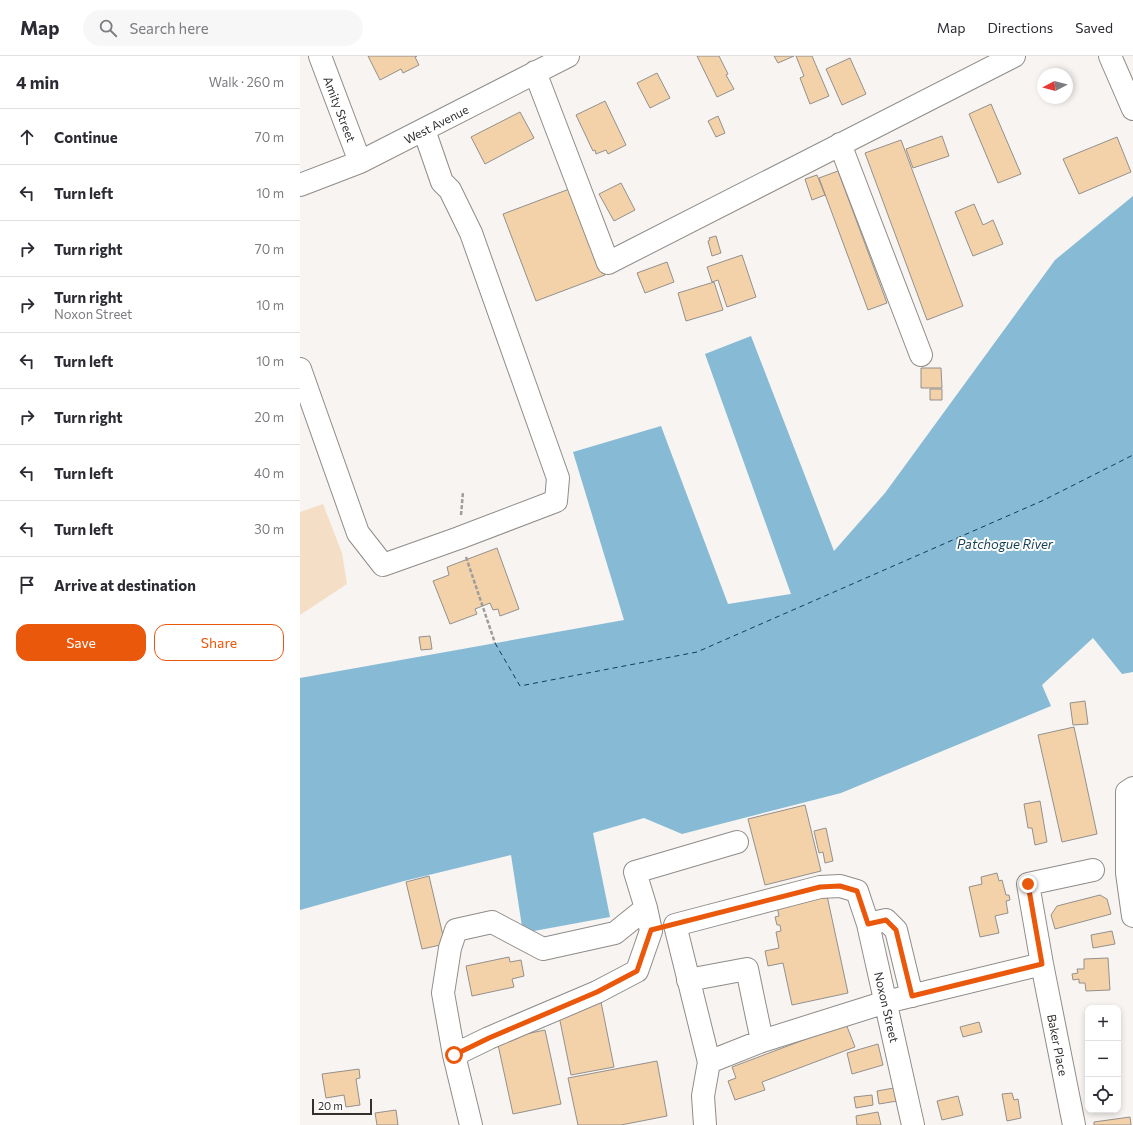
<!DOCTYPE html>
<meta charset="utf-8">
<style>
body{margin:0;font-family:Commissioner,sans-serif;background:#f7f7f7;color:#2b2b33}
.controls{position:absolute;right:12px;bottom:12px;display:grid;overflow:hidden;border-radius:8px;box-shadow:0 2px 6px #0003}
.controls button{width:36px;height:36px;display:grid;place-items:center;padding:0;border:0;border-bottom:1px solid #e1e1e2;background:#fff;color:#2b2b33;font:20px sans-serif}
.compass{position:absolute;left:737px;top:12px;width:36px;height:36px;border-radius:50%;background:#fff;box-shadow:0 2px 6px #0003;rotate:263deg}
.scale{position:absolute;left:12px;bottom:10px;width:60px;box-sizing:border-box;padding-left:4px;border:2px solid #333130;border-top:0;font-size:11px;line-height:14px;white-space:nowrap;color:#333130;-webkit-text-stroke:3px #fff;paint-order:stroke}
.stop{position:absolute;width:12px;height:12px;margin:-9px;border:3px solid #ea580c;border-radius:50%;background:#fff}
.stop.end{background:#ea580c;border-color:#fff;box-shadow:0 1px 4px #0008}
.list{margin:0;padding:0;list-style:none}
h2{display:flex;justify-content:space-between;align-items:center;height:52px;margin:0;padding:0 16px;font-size:17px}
h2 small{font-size:13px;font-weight:400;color:#7c7c81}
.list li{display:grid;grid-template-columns:26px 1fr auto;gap:12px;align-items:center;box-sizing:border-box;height:56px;padding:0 16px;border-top:1px solid #e1e1e2}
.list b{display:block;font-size:15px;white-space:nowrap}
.list p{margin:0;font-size:13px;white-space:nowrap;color:#7c7c81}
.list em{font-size:13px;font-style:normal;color:#7c7c81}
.actions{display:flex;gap:8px;padding:12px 16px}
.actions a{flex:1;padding:9px 0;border:1px solid #ea580c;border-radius:12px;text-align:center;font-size:14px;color:#ea580c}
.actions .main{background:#ea580c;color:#fff}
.icon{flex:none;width:22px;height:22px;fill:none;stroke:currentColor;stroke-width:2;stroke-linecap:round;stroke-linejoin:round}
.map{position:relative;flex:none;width:833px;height:1069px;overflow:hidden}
header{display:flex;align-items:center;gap:24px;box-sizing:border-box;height:56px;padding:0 20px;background:#fff;border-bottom:1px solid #e1e1e2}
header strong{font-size:19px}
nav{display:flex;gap:22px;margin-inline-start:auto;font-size:14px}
.search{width:280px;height:36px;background:#f7f7f7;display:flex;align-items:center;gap:10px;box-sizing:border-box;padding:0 14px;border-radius:22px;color:#7c7c81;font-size:15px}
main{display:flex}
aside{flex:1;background:#fff}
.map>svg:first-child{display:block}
</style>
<header>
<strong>Map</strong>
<div class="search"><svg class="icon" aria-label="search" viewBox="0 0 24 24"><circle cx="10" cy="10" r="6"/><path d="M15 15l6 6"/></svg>Search here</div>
<nav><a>Map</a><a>Directions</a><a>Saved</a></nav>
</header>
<main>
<aside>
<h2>4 min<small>Walk · 260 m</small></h2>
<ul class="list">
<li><svg class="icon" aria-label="ahead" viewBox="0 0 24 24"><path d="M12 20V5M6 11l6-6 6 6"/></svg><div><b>Continue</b></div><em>70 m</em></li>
<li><svg class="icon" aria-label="left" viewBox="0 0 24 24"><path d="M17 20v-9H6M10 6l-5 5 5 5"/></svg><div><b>Turn left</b></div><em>10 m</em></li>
<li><svg class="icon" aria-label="right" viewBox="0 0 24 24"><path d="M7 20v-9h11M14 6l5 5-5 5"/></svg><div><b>Turn right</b></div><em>70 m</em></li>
<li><svg class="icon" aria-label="right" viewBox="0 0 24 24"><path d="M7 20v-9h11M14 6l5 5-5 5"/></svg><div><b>Turn right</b><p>Noxon Street</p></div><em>10 m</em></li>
<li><svg class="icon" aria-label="left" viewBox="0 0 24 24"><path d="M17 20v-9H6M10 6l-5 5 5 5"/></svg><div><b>Turn left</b></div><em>10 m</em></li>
<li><svg class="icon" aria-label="right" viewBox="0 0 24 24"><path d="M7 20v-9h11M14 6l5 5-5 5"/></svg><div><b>Turn right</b></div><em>20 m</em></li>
<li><svg class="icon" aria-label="left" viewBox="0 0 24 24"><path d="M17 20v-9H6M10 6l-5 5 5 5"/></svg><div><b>Turn left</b></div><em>40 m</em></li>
<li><svg class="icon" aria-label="left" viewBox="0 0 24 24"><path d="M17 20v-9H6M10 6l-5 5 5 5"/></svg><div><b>Turn left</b></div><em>30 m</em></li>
<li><svg class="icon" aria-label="arrive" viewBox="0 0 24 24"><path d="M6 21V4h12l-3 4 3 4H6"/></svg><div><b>Arrive at destination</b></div></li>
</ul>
<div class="actions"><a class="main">Save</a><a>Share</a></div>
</aside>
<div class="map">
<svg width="833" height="1069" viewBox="0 0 833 1069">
<rect width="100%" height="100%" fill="#f7f4f1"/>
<path fill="#f4dfc6" d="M 23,448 L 42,497 L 47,528 L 0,559 L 0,456 Z"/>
<path fill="#87bad5" d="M 833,140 L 833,616 L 822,618 L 793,582 L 742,629 L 751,650 L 541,737 L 382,778 L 344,762 L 293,777 L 310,861 L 223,877 L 211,799 L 104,825 L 0,854 L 0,622 L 324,564 L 273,396 L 361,370 L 428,548 L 491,538 L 405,298 L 451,280 L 534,495 L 585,437 L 755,204 Z"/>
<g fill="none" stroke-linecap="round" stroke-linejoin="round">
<path stroke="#133f52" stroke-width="1" stroke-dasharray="5 4" stroke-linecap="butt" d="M 195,587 L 220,630 L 397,596 L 744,444 L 833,399"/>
</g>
<path fill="#f4d2a9" stroke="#93908d" d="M 68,0 L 117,0 L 115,1 L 119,9 L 103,17 L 101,13 L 80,24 Z
M 397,0 L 419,0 L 428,18 L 426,19 L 434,33 L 417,41 Z
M 474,0 L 494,0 L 478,7 Z
M 496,0 L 512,0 L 529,40 L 510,48 L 500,22 L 504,20 Z
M 550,2 L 566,38 L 542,49 L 526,13 Z
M 357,17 L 370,42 L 350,52 L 337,27 Z
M 305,45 L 326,89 L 308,98 L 306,94 L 296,98 L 295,94 L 293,95 L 276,59 Z
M 691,48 L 721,118 L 698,127 L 669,58 Z
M 220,56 L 234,82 L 185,108 L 171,81 Z
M 418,60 L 425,77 L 416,81 L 408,65 Z
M 642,80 L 649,100 L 613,112 L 606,93 Z
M 817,81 L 831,116 L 779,138 L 763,103 Z
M 601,84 L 663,250 L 627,264 L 565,97 Z
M 538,115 L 587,247 L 568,254 L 519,122 Z
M 517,119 L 525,139 L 512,144 L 505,123 Z
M 321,127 L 335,154 L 314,165 L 299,138 Z
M 272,132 L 305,219 L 236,245 L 203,158 Z
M 674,148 L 683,169 L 693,164 L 703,188 L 673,200 L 655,156 Z
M 416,180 L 421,197 L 412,200 L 408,185 L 410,184 L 409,182 Z
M 442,199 L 456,241 L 427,251 L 418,224 L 412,226 L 407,211 Z
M 367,206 L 374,226 L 345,237 L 337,217 Z
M 414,226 L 423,254 L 386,265 L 378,237 Z
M 621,312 L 641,312 L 642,332 L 621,332 Z
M 630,333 L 642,333 L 642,344 L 630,344 Z
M 197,492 L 219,553 L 200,560 L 198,553 L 193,554 L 190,547 L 175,553 L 177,558 L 150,568 L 133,525 L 149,519 L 147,511 Z
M 130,580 L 132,593 L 121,594 L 119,581 Z
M 785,645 L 788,668 L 773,669 L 770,647 Z
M 774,671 L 797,778 L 762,786 L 738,679 Z
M 740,745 L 747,786 L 735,789 L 732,772 L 728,772 L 724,748 Z
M 505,749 L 521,815 L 465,829 L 448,763 Z
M 526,772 L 533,805 L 525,807 L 523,796 L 519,797 L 514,775 Z
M 697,817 L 699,825 L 702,824 L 706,839 L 709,839 L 710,844 L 706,845 L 708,857 L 695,860 L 699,877 L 680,881 L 669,831 L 682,828 L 681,821 Z
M 129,820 L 145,888 L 122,893 L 106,826 Z
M 526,835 L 548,937 L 492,949 L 483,907 L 468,910 L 465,895 L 479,892 L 476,876 L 481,875 L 480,869 L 477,869 L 475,861 L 479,860 L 476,846 Z
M 800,839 L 807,843 L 811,858 L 755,873 L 751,859 L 757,850 Z
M 812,875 L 815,888 L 793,892 L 791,879 Z
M 209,901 L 210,906 L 221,904 L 224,920 L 212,923 L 214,931 L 172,940 L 166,910 Z
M 808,902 L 810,934 L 786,935 L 785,927 L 779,927 L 779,923 L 773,924 L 772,918 L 778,917 L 777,913 L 784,913 L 784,903 Z
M 301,946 L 314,1011 L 271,1019 L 258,955 Z
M 679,966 L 682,976 L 663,981 L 660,971 Z
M 546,968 L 555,991 L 462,1026 L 465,1034 L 435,1044 L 428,1025 L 436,1022 L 432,1011 Z
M 245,974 L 261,1048 L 213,1058 L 197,984 Z
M 578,988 L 583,1009 L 552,1018 L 547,997 Z
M 357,1005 L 367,1060 L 321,1069 L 278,1069 L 268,1022 Z
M 59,1013 L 60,1022 L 56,1023 L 60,1049 L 46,1051 L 44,1039 L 26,1042 L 22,1018 Z
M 594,1032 L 597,1045 L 579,1048 L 577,1035 Z
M 712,1037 L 714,1044 L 718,1043 L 721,1062 L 707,1065 L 702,1038 Z
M 572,1039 L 573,1049 L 556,1052 L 554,1041 Z
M 658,1040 L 663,1059 L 642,1064 L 637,1045 Z
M 96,1054 L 98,1069 L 77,1069 L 75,1057 Z
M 578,1056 L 581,1069 L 557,1069 L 556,1060 Z
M 830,1061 L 831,1069 L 794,1069 L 794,1066 Z"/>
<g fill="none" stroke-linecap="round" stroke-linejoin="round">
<g stroke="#8f8c89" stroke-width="24">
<path id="minor" d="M 20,0 L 60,106
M 810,0 L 833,53
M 235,16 L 308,207 L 714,0
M 540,88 L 621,299
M 0,129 L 60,106 L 268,0
M 0,313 L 58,477 L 83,509 L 159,482 L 256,445 L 258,422 L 171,177 L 150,134 L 142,126 L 124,74
M 833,732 L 827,736 L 827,817 L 833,860
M 346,852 L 335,816 L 437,786
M 568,868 L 586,864 L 596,874 L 612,940
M 388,924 L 447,913 L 462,985
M 154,999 L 189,982 L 297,936 L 337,915 L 351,875 L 346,852 L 315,877 L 243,893 L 192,866 L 156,874 L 150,892 L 143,937 L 154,999 L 171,1069
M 409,1006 L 375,869 L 520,831 L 540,830 L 557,835 L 568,868 L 613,1069
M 405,1069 L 403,1040 L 409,1006 L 462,985 L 586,946 L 742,908
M 774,1069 L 742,908 L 728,828 L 793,814"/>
</g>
<path stroke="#9f9d9b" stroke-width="2.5" stroke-dasharray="4 2" stroke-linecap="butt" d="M 161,459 L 163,436
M 166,501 L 195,587"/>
<use href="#minor" stroke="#fff" stroke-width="22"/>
</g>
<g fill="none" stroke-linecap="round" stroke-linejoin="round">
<path stroke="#ea580c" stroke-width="5" d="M 154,999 L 189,982 L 297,936 L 337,915 L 351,874 L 520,831 L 540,830 L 557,835 L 568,868 L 586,864 L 596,874 L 612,940 L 742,908 L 728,828"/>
</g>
<g text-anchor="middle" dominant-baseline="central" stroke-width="4" stroke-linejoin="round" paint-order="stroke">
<g font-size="12" fill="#333130" stroke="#fff">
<text transform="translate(40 53) rotate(69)">Amity Street</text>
<text transform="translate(136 68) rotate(-27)">West Avenue</text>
<text transform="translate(587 951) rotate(77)">Noxon Street</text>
<text transform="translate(758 989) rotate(79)">Baker Place</text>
</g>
<g font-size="13" font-style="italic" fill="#133f52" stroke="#fff">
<text x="705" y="488">Patchogue River</text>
</g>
</g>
</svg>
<div class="controls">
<button>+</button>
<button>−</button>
<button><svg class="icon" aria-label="locate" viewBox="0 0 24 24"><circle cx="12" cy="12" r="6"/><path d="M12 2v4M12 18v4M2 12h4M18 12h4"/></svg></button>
</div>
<svg class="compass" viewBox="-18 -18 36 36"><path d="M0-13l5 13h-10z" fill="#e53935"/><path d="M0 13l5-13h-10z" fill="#7c7c81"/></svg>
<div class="scale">20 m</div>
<div class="stop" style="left:154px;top:999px"></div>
<div class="stop end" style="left:728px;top:828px"></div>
</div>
</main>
